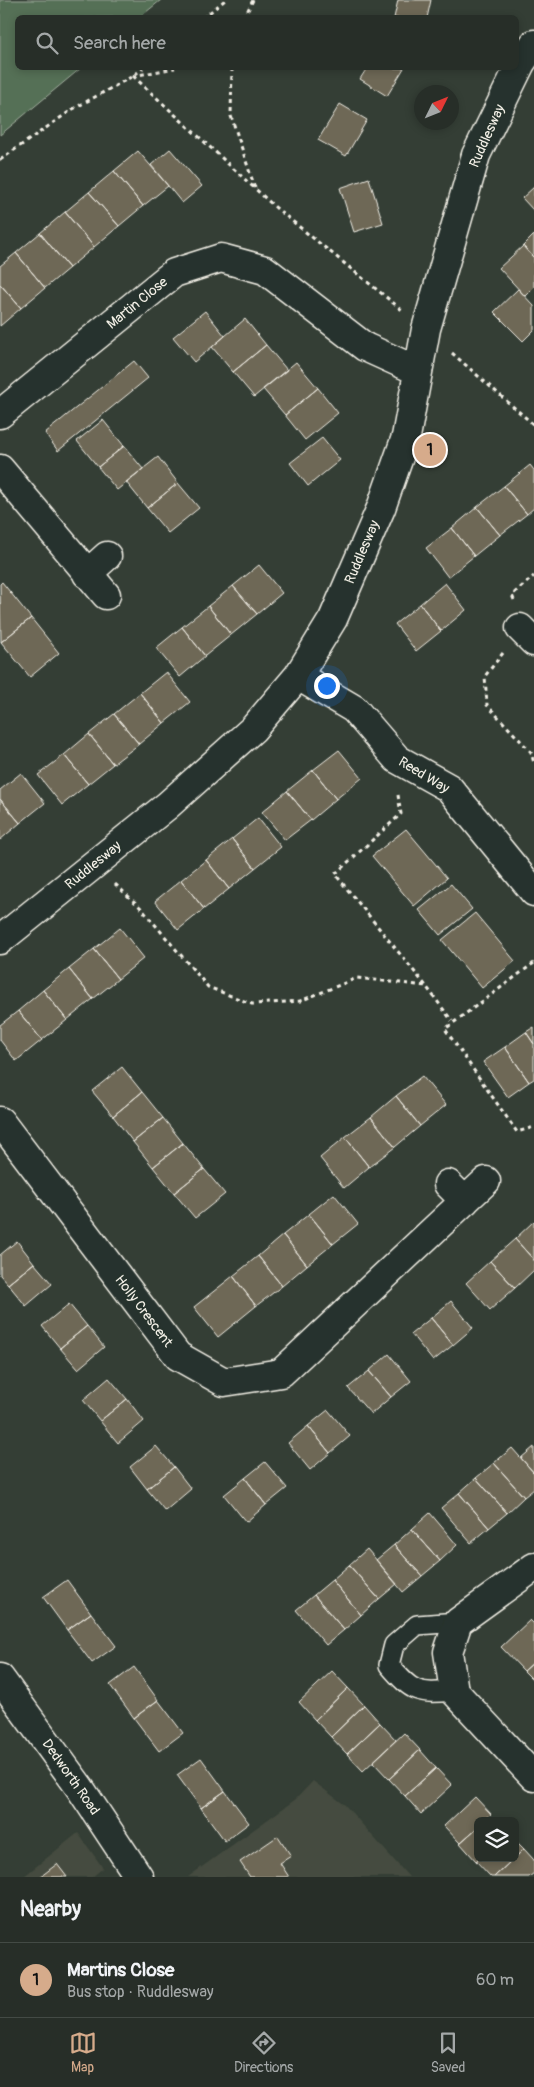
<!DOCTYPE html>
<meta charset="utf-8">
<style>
body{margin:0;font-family:Pangolin,sans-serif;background:#2f3630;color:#f1f3f6}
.controls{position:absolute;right:15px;bottom:15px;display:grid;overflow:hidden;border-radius:8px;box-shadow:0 2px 8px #0003}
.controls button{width:45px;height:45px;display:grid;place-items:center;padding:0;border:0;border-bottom:1px solid #434a45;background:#272e28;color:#f1f3f6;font:25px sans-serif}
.compass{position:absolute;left:414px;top:85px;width:45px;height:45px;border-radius:50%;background:#272e28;box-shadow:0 2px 8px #0003;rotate:47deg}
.you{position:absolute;left:326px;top:685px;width:18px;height:18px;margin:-12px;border:4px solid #fff;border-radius:50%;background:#1a73e8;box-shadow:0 0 0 8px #1a73e833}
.badge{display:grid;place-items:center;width:32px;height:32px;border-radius:50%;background:#d6ab8b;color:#111;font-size:16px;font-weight:700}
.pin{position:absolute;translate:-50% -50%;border:2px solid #fff;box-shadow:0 1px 5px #0006}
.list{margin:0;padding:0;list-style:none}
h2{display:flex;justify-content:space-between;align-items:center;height:65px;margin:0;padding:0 20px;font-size:21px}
h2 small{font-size:16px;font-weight:400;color:#a4a8a8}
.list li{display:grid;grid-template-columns:32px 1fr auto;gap:15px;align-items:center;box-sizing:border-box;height:75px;padding:0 20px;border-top:1px solid #434a45}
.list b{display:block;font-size:19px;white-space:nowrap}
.list p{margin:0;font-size:16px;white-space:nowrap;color:#a4a8a8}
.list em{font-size:16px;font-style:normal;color:#a4a8a8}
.icon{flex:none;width:28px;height:28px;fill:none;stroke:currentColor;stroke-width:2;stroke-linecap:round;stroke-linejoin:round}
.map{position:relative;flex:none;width:534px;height:1877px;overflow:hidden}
.search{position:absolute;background:#272e28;box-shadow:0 2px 8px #0003;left:15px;right:15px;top:15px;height:55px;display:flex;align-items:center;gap:12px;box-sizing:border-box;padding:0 18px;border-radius:8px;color:#a4a8a8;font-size:19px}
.sheet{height:140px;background:#272e28}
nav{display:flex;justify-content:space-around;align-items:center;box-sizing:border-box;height:70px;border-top:1px solid #434a45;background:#272e28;font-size:14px;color:#a4a8a8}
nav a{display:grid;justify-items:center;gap:2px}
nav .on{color:#d6ab8b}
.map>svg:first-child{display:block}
</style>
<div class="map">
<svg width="534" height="1877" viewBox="0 0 534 1877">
<rect width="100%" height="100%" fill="#343e35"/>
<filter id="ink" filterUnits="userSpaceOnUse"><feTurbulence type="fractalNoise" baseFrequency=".02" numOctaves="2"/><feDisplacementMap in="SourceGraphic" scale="10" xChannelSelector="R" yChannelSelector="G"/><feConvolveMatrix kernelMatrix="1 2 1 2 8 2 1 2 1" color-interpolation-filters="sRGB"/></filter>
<g filter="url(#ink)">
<path fill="#454b3f" d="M 313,1781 L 345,1805 L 409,1877 L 188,1877 L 296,1799 Z
M 78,1833 L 103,1868 L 92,1877 L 23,1877 Z"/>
<path fill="#547057" stroke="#a4b0a0" d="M 0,0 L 161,0 L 140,17 L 18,18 L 18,68 L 81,68 L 0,135 Z"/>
<path fill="#6e6856" stroke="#f4f1e8" d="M 398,0 L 431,0 L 427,18 L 394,18 Z
M 367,68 L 404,68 L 387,96 L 360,79 Z
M 340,104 L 367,120 L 346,156 L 318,140 Z
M 170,149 L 202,186 L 182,203 L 151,165 Z
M 138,151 L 168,186 L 143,206 L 114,171 Z
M 114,171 L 143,206 L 119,226 L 89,192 Z
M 369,178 L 383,223 L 354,232 L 340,188 Z
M 534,187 L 534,211 L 522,198 Z
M 89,192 L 119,226 L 94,247 L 65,212 Z
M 65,212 L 94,247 L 69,268 L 40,233 Z
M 40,233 L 69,268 L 45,288 L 16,253 Z
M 534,235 L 534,258 L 523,246 Z
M 523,246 L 534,258 L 534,287 L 525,296 L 499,268 Z
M 16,253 L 45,288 L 21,308 L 0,284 L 0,266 Z
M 0,284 L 21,308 L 0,326 Z
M 518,289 L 534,306 L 534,330 L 523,341 L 494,312 Z
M 205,311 L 225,336 L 194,362 L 173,337 Z
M 245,319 L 266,345 L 233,372 L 212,347 Z
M 266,345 L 287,370 L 254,397 L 233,372 Z
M 134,361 L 148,378 L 58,451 L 45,433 Z
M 296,362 L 318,388 L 285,415 L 263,389 Z
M 318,388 L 338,413 L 305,440 L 285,415 Z
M 103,420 L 124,446 L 98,467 L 77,441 Z
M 322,438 L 340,460 L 308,486 L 290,463 Z
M 124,446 L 143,469 L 117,490 L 98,467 Z
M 158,457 L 178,483 L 147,508 L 126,482 Z
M 530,465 L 534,470 L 534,508 L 527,514 L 504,486 Z
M 178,483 L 199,508 L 168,533 L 147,508 Z
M 504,486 L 527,514 L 500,535 L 477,507 Z
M 477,507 L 500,535 L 474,556 L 452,528 Z
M 452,528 L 474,556 L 448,577 L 426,548 Z
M 259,565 L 282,593 L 257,614 L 233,586 Z
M 2,582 L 31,618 L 1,642 L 0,584 Z
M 445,583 L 466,610 L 441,631 L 420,604 Z
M 233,586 L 257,614 L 231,635 L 208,606 Z
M 420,604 L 441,631 L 416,651 L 395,624 Z
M 208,606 L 231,635 L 205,656 L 182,627 Z
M 31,618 L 59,653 L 30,677 L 1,642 Z
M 182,627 L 205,656 L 180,677 L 156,648 Z
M 166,672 L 190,702 L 164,723 L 140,693 Z
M 140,693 L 164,723 L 139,744 L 114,714 Z
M 114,714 L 139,744 L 113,764 L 89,734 Z
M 89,734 L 113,764 L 88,784 L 64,755 Z
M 339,750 L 362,778 L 336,799 L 313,770 Z
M 64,755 L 88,784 L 62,805 L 38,775 Z
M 313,770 L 336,799 L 311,820 L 287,791 Z
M 21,773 L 45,803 L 20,823 L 0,799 L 0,790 Z
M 287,791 L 311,820 L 285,840 L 262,812 Z
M 0,799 L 20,823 L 0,840 Z
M 258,818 L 281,847 L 255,868 L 232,839 Z
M 406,829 L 447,878 L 414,906 L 372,856 Z
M 232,839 L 255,868 L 229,889 L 206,860 Z
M 206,860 L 229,889 L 204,909 L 181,880 Z
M 181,880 L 204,909 L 178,930 L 155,901 Z
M 451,884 L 472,909 L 440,935 L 419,910 Z
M 475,913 L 515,961 L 482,988 L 442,940 Z
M 120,928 L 144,958 L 118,979 L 94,949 Z
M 94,949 L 118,979 L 93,999 L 69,969 Z
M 69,969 L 93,999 L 67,1020 L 43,990 Z
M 43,990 L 67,1020 L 42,1040 L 18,1011 Z
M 18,1011 L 42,1040 L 16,1061 L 0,1040 L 0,1025 Z
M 534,1027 L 534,1044 L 526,1032 Z
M 526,1032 L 534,1044 L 534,1079 L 529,1082 L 505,1047 Z
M 505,1047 L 529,1082 L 508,1097 L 483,1062 Z
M 122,1067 L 142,1092 L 113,1116 L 92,1091 Z
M 422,1076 L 446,1105 L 420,1126 L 396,1096 Z
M 142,1092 L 163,1118 L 133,1142 L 113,1116 Z
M 396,1096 L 420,1126 L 395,1147 L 371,1117 Z
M 371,1117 L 395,1147 L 369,1167 L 345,1137 Z
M 163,1118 L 183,1143 L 153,1167 L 133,1142 Z
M 345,1137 L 369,1167 L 344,1188 L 320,1158 Z
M 183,1143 L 204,1169 L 174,1193 L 153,1167 Z
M 204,1169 L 225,1194 L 195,1218 L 174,1193 Z
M 334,1194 L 358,1224 L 333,1244 L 309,1214 Z
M 309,1214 L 333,1244 L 307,1265 L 283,1235 Z
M 534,1221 L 534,1260 L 515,1239 Z
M 283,1235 L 307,1265 L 282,1286 L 258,1256 Z
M 515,1239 L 534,1260 L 534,1270 L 515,1288 L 490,1261 Z
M 17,1241 L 34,1263 L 8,1284 L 0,1275 L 0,1255 Z
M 258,1256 L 282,1286 L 256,1306 L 233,1276 Z
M 490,1261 L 515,1288 L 490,1310 L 466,1283 Z
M 34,1263 L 52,1284 L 26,1306 L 8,1284 Z
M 233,1276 L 256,1306 L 218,1337 L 194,1307 Z
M 451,1301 L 473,1328 L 453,1345 L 431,1318 Z
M 69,1304 L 87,1326 L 60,1348 L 42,1326 Z
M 431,1318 L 453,1345 L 433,1361 L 411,1334 Z
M 87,1326 L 104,1347 L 78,1369 L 60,1348 Z
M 389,1354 L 411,1381 L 391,1397 L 369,1371 Z
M 369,1371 L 391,1397 L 371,1414 L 348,1388 Z
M 109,1378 L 127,1399 L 100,1421 L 83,1400 Z
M 127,1399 L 144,1421 L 118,1443 L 100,1421 Z
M 328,1410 L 350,1436 L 330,1453 L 308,1426 Z
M 308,1426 L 330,1453 L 310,1470 L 288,1443 Z
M 156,1446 L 174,1467 L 147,1489 L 130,1467 Z
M 534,1447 L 534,1473 L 521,1458 Z
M 512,1448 L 534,1473 L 534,1489 L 524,1497 L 494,1463 Z
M 265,1462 L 287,1488 L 266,1505 L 245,1478 Z
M 494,1463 L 524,1497 L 507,1513 L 476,1478 Z
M 174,1467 L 191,1489 L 165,1511 L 147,1489 Z
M 245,1478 L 266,1505 L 246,1522 L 224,1495 Z
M 476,1478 L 507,1513 L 489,1528 L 459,1493 Z
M 459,1493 L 489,1528 L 471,1543 L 441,1508 Z
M 430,1513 L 457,1545 L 440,1561 L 412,1529 Z
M 412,1529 L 440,1561 L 422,1576 L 394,1545 Z
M 394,1545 L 422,1576 L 403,1592 L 376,1560 Z
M 367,1549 L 397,1584 L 379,1599 L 349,1565 Z
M 349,1565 L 379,1599 L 361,1615 L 332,1580 Z
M 67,1580 L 91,1613 L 67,1630 L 43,1597 Z
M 332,1580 L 361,1615 L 344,1630 L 314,1595 Z
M 314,1595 L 344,1630 L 326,1645 L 296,1610 Z
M 91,1613 L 116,1646 L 92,1663 L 67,1630 Z
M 530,1620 L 534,1624 L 534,1662 L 524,1671 L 501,1647 Z
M 534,1662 L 534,1681 L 524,1671 Z
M 134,1667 L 158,1700 L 134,1718 L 110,1685 Z
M 332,1671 L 348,1688 L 315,1720 L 299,1702 Z
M 348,1688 L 364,1705 L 331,1737 L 315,1720 Z
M 158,1700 L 183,1733 L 159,1751 L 134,1718 Z
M 364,1705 L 380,1723 L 347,1754 L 331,1737 Z
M 380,1723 L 396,1740 L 363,1771 L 347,1754 Z
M 404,1733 L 420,1750 L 389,1779 L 373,1762 Z
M 420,1750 L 436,1768 L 405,1796 L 389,1779 Z
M 201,1758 L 225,1791 L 201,1808 L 177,1775 Z
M 436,1768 L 452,1785 L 421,1814 L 405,1796 Z
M 225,1791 L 249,1823 L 225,1841 L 201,1808 Z
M 475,1797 L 491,1814 L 484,1821 L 478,1821 L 478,1827 L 460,1843 L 444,1826 Z
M 478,1827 L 478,1858 L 480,1858 L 476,1861 L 460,1843 Z
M 278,1836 L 291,1856 L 280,1863 L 289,1877 L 250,1877 L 240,1862 Z
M 515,1840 L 524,1849 L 515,1858 Z
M 524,1849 L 534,1860 L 534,1873 L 529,1877 L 494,1877 Z
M 480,1858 L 514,1858 L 494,1877 L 491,1877 L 476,1861 Z
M 57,1864 L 67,1877 L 40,1877 Z"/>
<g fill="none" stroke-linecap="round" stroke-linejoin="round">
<g stroke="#f4f1e8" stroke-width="22">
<path id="lane" d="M 454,1691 C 417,1694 413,1693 389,1665 L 394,1645 L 417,1625 L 458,1622"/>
</g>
<g stroke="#f4f1e8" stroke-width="31">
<path id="street" d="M 0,414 L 174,273 L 221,258 L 265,270 L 365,347 L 418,371
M 0,469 L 106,595
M 87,574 L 107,556
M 520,628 L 534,642
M 298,676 L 354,709 L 397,759 L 449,788 L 534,892
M 0,940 L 168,805 L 253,729 L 298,676 L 333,619 L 381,508 L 406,437 L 426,329 L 476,155 L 521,63 L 534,44
M 0,1121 L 178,1356 L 224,1382 L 281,1373 L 486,1181
M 448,1184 L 465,1201
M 534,1567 L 458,1622 L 448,1652 L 454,1691 L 534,1777"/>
</g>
<g stroke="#f4f1e8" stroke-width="31">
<path id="secondary" d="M 0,1678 L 80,1788 L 139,1877"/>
</g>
<path stroke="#f4f1e8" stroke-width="3" stroke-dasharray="4 4" stroke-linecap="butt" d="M 203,18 L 225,0
M 244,18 L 253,0
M 232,68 L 231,116 L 255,188
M 133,76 L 276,208 L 402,310
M 133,76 L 175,68
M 0,160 L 73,109 L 133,76 L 143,68
M 452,353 L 534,425
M 514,600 L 512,595 L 534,576
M 503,653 L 485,676 L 487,705 L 531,752 L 534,763
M 398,795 L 401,814 L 335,874 L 426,986
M 115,884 L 140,907 L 208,987 L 252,1004 L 300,1001 L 357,978 L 426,986 L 452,1021
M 534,963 L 445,1029 L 517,1132 L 534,1127"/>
<use href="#lane" stroke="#26332d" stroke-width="19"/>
<use href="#street" stroke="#26332d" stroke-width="28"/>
<use href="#secondary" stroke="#26332d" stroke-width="28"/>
</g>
</g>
<g text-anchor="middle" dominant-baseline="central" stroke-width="4" stroke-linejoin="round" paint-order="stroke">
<g font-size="14" fill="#f4f1e8" stroke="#26332d">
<text transform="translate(487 136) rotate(-66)">Ruddlesway</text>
<text transform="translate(137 303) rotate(-39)">Martin Close</text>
<text transform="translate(362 552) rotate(-67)">Ruddlesway</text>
<text transform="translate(424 775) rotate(31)">Reed Way</text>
<text transform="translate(93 865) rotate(-39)">Ruddlesway</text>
<text transform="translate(144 1311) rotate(53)">Holly Crescent</text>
<text transform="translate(71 1777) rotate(55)">Dedworth Road</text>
</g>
</g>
</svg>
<div class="controls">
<button><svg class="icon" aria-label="layers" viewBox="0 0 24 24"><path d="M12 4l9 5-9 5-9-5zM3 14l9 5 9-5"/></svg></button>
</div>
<svg class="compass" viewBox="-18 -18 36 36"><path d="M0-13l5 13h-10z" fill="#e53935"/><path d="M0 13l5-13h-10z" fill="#a4a8a8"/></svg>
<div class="you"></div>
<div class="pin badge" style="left:430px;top:450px">1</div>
<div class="search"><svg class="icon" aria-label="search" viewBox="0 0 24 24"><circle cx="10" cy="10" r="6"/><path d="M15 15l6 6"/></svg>Search here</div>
</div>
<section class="sheet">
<h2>Nearby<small></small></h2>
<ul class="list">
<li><span class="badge">1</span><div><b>Martins Close</b><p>Bus stop · Ruddlesway</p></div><em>60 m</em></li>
</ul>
</section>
<nav>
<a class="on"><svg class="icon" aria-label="map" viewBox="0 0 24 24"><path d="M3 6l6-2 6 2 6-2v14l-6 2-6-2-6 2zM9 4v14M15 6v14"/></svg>Map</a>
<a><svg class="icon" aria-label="directions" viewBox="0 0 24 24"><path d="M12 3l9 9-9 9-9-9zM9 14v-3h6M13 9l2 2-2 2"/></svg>Directions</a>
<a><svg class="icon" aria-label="saved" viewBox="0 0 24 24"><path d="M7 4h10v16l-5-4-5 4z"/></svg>Saved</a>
</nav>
